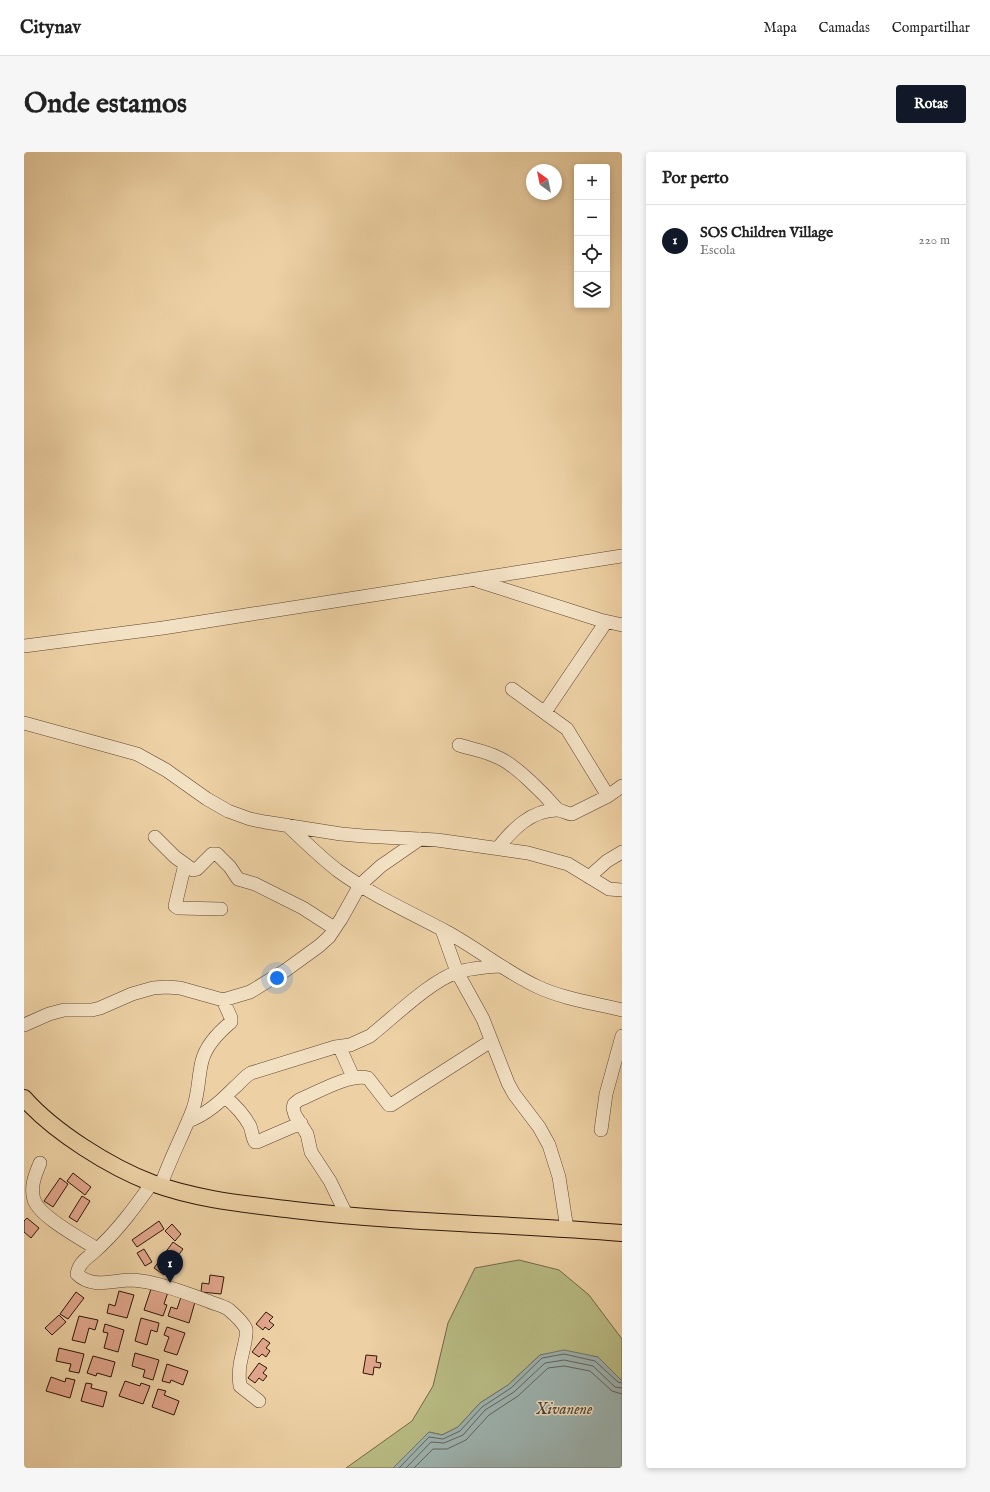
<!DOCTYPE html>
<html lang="pt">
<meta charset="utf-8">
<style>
body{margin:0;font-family:"IM FELL English",serif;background:#f6f6f6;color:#222}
.controls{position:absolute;right:12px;top:12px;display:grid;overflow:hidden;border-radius:4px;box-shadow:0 2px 6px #0003}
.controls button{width:36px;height:36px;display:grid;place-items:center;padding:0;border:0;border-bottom:1px solid #e0e0e0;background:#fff;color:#222;font:20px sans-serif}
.compass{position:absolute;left:502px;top:12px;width:36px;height:36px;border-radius:50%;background:#fff;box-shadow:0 2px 6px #0003;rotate:327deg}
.you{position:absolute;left:253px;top:826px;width:14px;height:14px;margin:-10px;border:3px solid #fff;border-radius:50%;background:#1a73e8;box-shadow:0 0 0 6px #1a73e833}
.badge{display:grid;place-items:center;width:26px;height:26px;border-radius:50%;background:#111827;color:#fff;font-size:13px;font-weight:700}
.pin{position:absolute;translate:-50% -33px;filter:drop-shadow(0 1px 2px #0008)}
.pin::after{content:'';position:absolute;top:21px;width:14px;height:12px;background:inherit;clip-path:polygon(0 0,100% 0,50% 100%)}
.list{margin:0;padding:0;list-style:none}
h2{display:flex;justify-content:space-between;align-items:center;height:52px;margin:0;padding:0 16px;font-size:17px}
h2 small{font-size:13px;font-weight:400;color:#767676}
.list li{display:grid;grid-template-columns:26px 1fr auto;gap:12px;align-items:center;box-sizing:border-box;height:72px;padding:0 16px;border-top:1px solid #e0e0e0}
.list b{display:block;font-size:15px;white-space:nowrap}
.list p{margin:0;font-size:13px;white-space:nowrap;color:#767676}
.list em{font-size:13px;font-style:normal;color:#767676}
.icon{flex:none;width:22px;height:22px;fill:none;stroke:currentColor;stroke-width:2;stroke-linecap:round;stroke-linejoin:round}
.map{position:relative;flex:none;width:598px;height:1316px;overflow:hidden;border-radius:4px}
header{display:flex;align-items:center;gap:24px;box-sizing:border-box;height:56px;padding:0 20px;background:#fff;border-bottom:1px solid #e0e0e0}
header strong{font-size:19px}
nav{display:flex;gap:22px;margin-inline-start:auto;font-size:14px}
.intro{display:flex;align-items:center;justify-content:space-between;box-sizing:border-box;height:96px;padding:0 24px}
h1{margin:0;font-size:28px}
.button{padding:10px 18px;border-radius:4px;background:#111827;color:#fff;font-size:14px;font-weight:700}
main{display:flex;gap:24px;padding:0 24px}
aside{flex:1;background:#fff;border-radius:4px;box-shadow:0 2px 6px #0003}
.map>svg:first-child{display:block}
</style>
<header>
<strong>Citynav</strong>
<nav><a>Mapa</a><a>Camadas</a><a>Compartilhar</a></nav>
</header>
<div class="intro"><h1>Onde estamos</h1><a class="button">Rotas</a></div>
<main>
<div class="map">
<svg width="598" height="1316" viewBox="0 0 598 1316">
<rect width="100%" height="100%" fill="#edd1a4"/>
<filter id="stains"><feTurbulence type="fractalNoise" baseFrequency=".005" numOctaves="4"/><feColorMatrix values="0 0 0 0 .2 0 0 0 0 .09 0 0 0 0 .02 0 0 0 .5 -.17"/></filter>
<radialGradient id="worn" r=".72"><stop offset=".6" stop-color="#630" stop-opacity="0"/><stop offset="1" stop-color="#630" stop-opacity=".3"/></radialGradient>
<path fill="#b9bc85" stroke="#746847" d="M 495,1108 L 535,1118 L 565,1143 L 598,1187 L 598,1229 L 574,1205 L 516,1203 L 484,1233 L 456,1251 L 434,1275 L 418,1283 L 405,1280 L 369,1316 L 322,1316 L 388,1269 L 409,1234 L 424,1171 L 451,1116 Z"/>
<path fill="#9db4b1" stroke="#71746e" d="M 540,1198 L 574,1205 L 598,1229 L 598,1316 L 369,1316 L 405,1280 L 418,1283 L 434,1275 L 456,1251 L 484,1233 L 516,1203 Z"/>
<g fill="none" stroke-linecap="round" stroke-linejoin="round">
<path stroke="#66645d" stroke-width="1" d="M 375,1316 L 405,1285 L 419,1287 L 436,1279 L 458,1255 L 487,1236 L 518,1206 L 540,1202 L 571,1209 L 594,1230 L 598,1231
M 382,1316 L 407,1290 L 420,1291 L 439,1283 L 461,1258 L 490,1240 L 521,1211 L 540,1208 L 569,1214 L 591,1235 L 598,1236
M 390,1316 L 409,1297 L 423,1297 L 442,1288 L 465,1263 L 494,1244 L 524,1216 L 540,1214 L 566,1219 L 588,1239 L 598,1242"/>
</g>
<path fill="#e1a58b" stroke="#2e1509" d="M 49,1021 L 67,1035 L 61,1043 L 43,1029 Z
M 36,1026 L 44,1032 L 29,1055 L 20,1049 Z
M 58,1044 L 66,1049 L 53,1070 L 45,1065 Z
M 3,1066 L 15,1076 L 7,1086 L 0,1080 L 0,1069 Z
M 135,1069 L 140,1077 L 113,1095 L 108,1088 Z
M 148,1072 L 157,1082 L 151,1089 L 141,1079 Z
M 149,1090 L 159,1097 L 140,1123 L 130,1116 Z
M 120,1097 L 128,1110 L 121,1114 L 113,1101 Z
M 186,1123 L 200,1125 L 197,1142 L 177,1140 L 178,1131 L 185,1132 Z
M 128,1134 L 144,1140 L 140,1152 L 143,1153 L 139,1164 L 120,1158 Z
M 95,1139 L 110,1143 L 103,1166 L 83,1161 L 85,1152 L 91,1154 Z
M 52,1140 L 60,1146 L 44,1167 L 36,1162 Z
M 157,1145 L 171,1150 L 165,1171 L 144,1164 L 147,1155 L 153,1157 Z
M 242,1160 L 249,1165 L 245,1169 L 250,1173 L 245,1178 L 241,1175 L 239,1178 L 232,1172 Z
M 35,1163 L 42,1170 L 28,1183 L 21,1176 Z
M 55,1164 L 74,1168 L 71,1178 L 65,1176 L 61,1191 L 48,1188 Z
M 117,1166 L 135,1171 L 133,1180 L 127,1178 L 123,1193 L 111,1189 Z
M 81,1172 L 100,1178 L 94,1200 L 80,1196 L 84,1181 L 79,1180 Z
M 143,1175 L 161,1181 L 153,1203 L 140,1199 L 145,1185 L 140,1183 Z
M 239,1186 L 246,1191 L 242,1196 L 246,1199 L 242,1205 L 238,1202 L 235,1205 L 228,1200 Z
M 35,1196 L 60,1202 L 55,1221 L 45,1219 L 47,1212 L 32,1209 Z
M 111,1201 L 135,1208 L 129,1228 L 119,1225 L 121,1218 L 108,1214 Z
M 342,1203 L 353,1204 L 352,1210 L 357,1211 L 356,1216 L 350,1215 L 349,1223 L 339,1221 Z
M 69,1204 L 91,1210 L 87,1225 L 73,1221 L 72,1224 L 63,1221 Z
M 235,1211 L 243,1216 L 239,1221 L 243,1224 L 239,1229 L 235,1226 L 231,1231 L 224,1226 Z
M 143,1212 L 164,1219 L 159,1233 L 147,1228 L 146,1231 L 138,1229 Z
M 27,1225 L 41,1230 L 42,1226 L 51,1228 L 46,1246 L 22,1239 Z
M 101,1229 L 116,1234 L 117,1231 L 126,1234 L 119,1252 L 95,1244 Z
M 62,1231 L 68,1232 L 67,1236 L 83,1240 L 79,1255 L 57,1249 Z
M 134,1237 L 142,1239 L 140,1243 L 155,1249 L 150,1263 L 128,1255 Z"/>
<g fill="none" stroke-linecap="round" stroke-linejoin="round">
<g stroke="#5e4430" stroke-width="14">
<path id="minor" d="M 454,429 L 576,468 L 598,473
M 0,494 L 139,476 L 598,404
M 488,537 L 543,577 L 584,644
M 521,560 L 582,470
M 0,571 L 113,602 L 142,618 L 183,647 L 204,659 L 226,667 L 241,670 L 317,682 L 340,684 L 413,688 L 504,701 L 544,712 L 585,737 L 598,738
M 435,593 C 447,597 461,599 473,605 C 491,612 521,643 534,658
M 263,673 C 279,688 295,704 313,718 C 347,743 386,760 423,780 C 454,797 482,820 514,835 C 540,847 570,851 598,858
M 131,685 L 151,705 L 169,718 L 173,717 L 188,702 L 193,702 L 206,715 L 214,727 L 231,732 L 279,756 L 310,776
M 474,696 C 488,678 507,658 533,658 C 538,658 543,662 548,662 L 584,644 L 598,634
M 161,712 L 151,754 L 154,756 L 197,757
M 565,725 L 583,709 L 598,700
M 418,778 L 433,820 L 459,867 L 484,931 L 490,942 L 515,975 L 525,993 L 535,1025 L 543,1077
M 0,873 L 25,862 L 40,858 L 68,858 L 76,856 L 108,842 L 129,836 L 142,835 L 156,836 L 199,848 L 226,840 L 262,818 L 295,794 L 305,785 L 317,767 L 336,733 L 357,714 L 396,687
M 316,896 L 329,925
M 201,945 C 211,953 220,963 226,974 C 228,979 228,985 231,990 L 233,990 L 277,971
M 164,969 C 182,963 197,949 210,936 C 216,931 220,925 227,921 L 311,895 L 326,893 L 346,884 C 369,866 407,828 434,820 C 447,816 463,815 477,814
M 577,978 L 582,942 L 598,884
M 16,1011 C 11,1023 6,1035 10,1048 C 16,1065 58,1087 73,1097
M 128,1031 C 111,1055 93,1080 70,1100 C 62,1107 55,1111 53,1122 C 68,1137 89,1128 108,1128 C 131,1129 162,1141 184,1149 C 190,1152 198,1153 204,1157 C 210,1162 219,1170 222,1177 C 224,1183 217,1205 216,1213 C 215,1220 215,1227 216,1234 L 235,1249
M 137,1033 C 146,1007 159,983 169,957 C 175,940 174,925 178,909 C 182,893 195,880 207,870 L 207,866 L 199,848
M 323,1064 L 306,1029 L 287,1000 L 283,982 L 271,963 L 269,956 L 270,952 L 275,948 C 292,941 326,921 344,926 L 365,953 L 367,953 L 467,889"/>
</g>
<g stroke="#2e1509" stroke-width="18">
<path id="major" d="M 0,946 C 30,980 86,1015 128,1031 C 174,1048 222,1052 270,1058 C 379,1071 489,1072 598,1081"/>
</g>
<use href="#minor" stroke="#f3e1c4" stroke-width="13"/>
<use href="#major" stroke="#edd1a4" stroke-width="16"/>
</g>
<g text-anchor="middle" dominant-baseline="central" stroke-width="3" stroke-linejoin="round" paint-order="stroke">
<g font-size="16" font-style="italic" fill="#4f453b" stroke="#f3e1c4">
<text x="540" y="1258">Xivanene</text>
</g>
</g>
<rect width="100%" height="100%" filter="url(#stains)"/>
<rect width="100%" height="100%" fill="url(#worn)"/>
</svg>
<div class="controls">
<button>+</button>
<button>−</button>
<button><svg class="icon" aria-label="locate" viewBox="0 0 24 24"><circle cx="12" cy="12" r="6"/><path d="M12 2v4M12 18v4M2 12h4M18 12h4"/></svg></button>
<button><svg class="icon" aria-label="layers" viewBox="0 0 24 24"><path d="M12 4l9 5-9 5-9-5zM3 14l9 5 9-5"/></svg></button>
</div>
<svg class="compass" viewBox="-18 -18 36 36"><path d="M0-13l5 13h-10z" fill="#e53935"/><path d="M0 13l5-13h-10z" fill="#767676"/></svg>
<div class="you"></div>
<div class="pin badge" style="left:146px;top:1131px">1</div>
</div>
<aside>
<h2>Por perto<small></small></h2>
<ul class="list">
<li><span class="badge">1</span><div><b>SOS Children Village</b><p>Escola</p></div><em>220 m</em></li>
</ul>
</aside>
</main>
